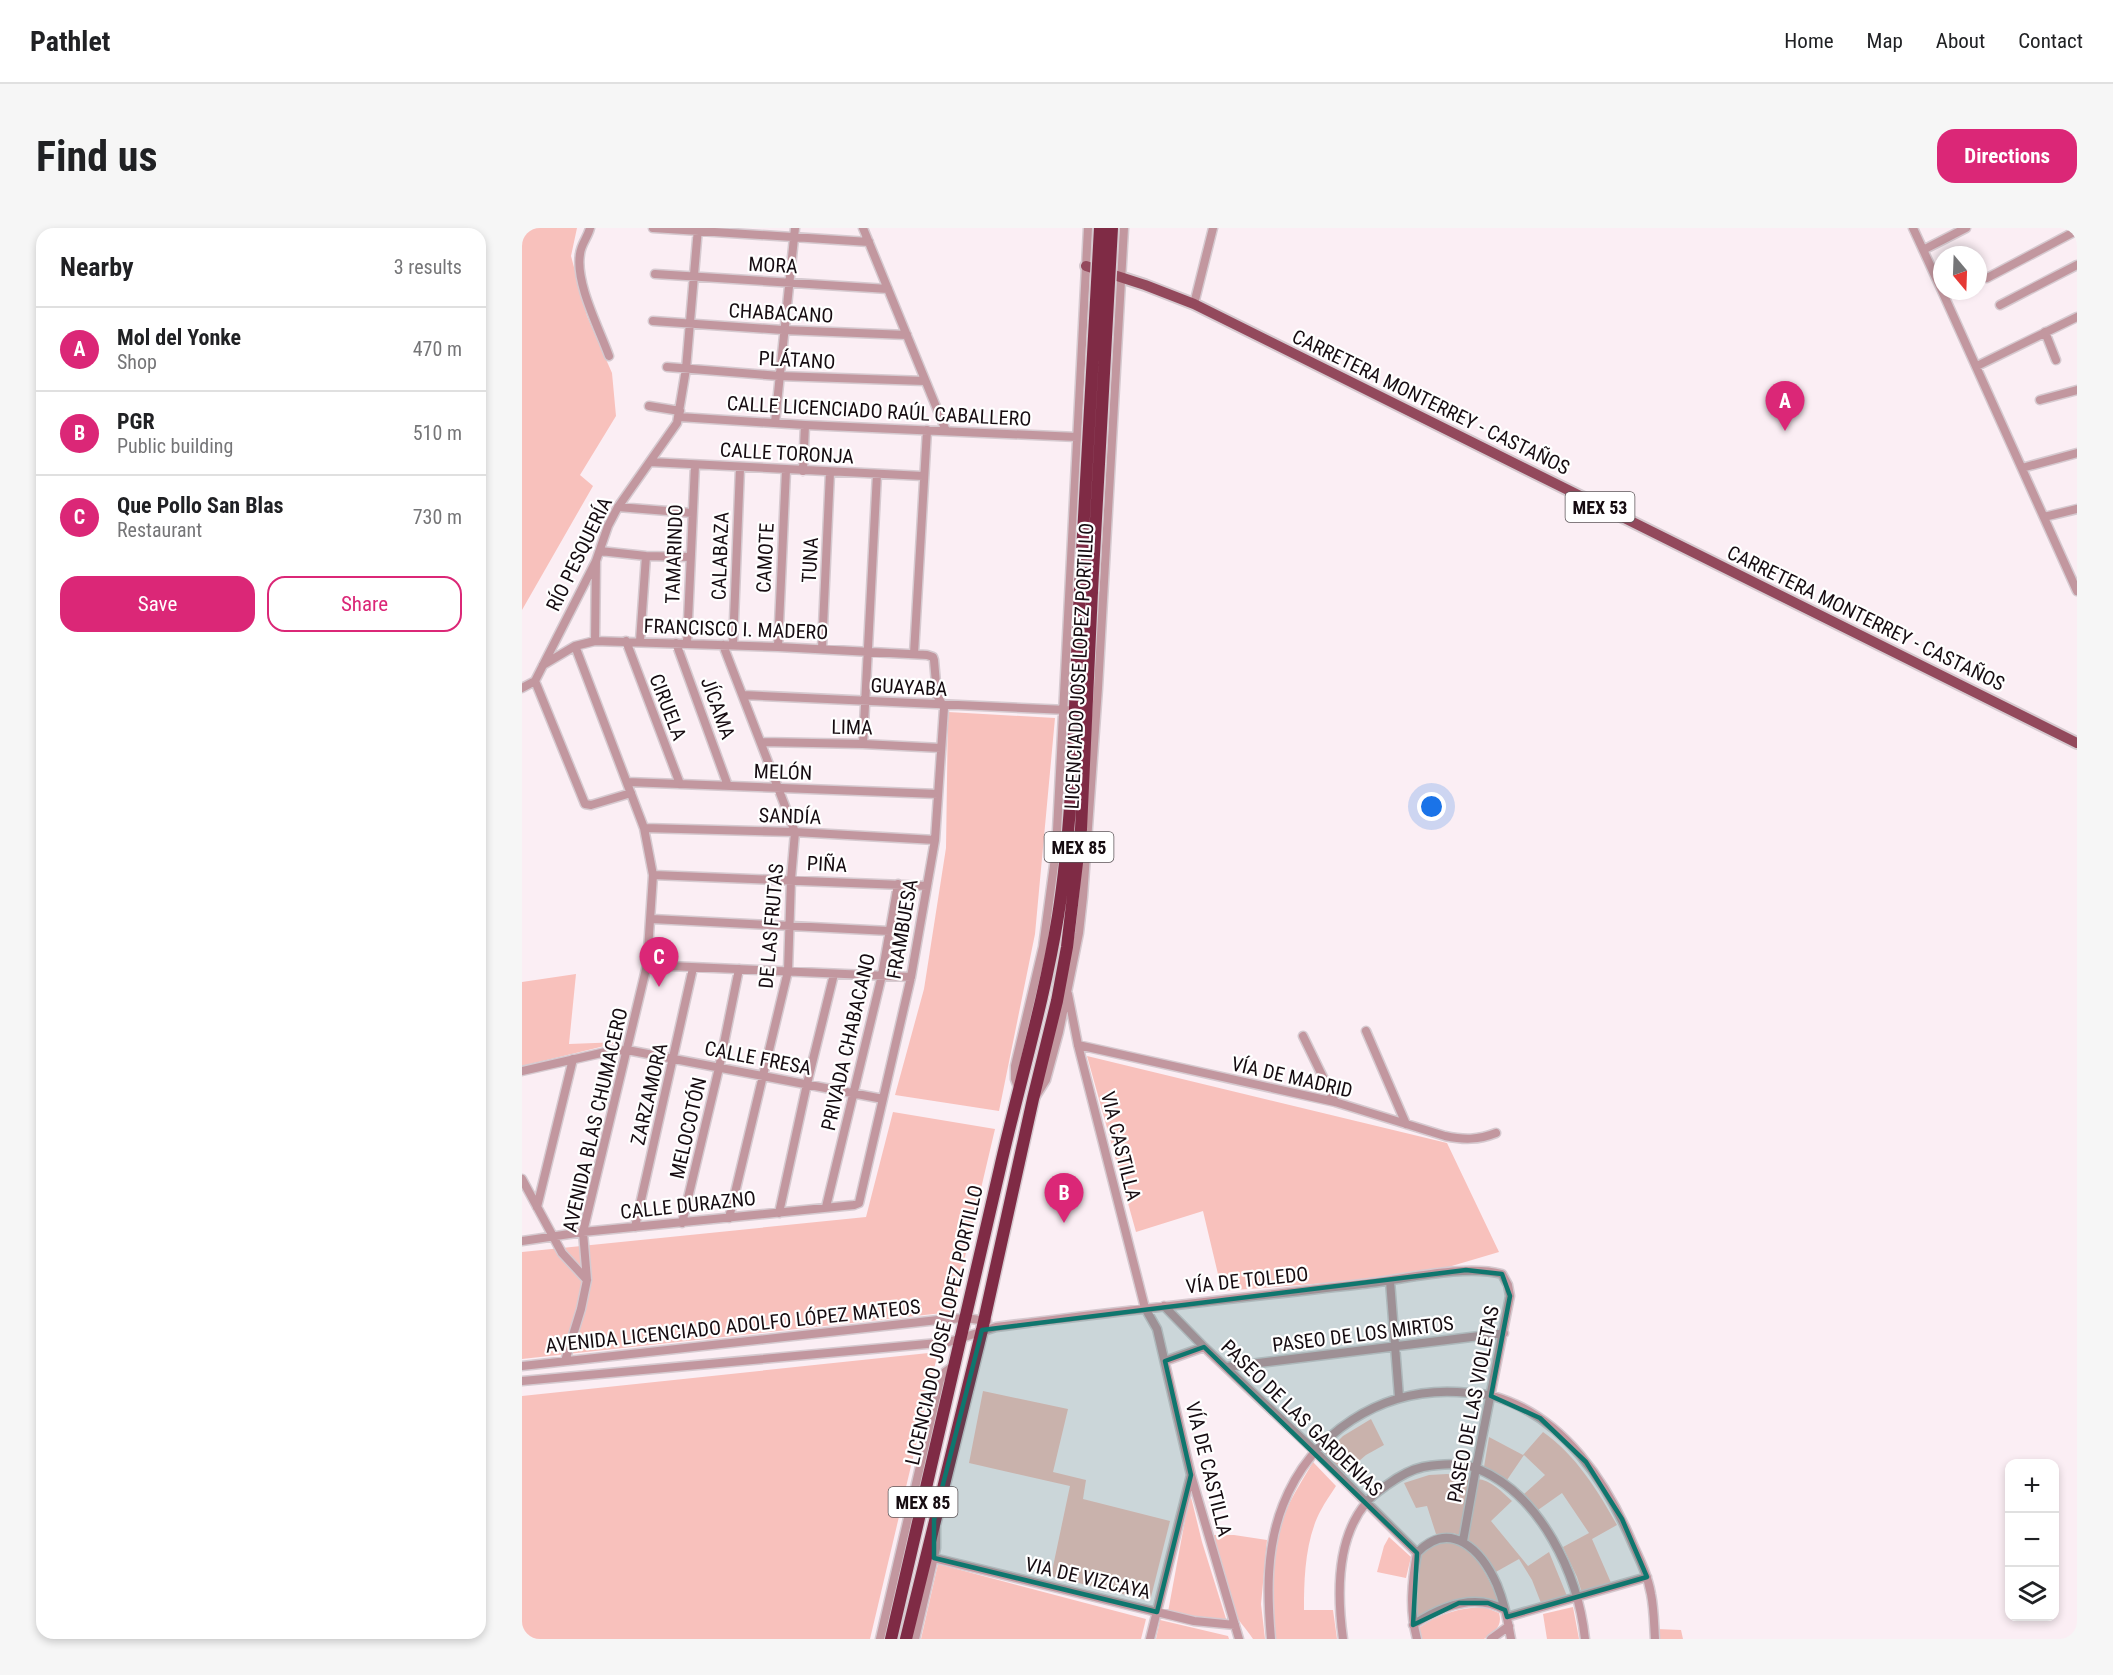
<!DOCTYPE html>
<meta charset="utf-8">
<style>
body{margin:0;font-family:"Roboto Condensed",sans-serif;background:#f6f6f6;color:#202124}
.controls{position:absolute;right:18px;bottom:18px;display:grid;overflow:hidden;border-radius:12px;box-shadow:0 3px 9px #0003}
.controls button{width:54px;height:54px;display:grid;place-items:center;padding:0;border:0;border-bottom:2px solid #e0e0e0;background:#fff;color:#202124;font:30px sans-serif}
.compass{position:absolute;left:1411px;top:18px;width:54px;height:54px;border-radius:50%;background:#fff;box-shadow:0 3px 9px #0003;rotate:161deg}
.you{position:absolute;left:910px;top:579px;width:21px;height:21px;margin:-15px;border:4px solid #fff;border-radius:50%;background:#1a73e8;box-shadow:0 0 0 9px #1a73e833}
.badge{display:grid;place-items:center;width:39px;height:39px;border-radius:50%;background:#db2777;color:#fff;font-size:20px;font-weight:700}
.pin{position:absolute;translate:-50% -50px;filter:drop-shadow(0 2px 3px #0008)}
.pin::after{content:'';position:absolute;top:32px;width:21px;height:18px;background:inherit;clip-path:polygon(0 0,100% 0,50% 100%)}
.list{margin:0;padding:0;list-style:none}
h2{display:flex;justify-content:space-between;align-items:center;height:78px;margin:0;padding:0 24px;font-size:26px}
h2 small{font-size:20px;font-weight:400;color:#757577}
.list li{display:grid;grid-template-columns:39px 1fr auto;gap:18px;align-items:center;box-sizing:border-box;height:84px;padding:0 24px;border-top:2px solid #e0e0e0}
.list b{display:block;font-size:22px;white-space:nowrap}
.list p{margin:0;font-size:20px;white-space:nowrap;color:#757577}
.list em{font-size:20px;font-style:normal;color:#757577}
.actions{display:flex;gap:12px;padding:18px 24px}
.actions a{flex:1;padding:14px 0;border:2px solid #db2777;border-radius:18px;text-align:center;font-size:21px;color:#db2777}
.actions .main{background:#db2777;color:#fff}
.icon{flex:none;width:33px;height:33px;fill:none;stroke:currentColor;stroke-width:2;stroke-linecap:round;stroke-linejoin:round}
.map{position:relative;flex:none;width:1555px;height:1411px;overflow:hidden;border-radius:18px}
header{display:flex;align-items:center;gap:36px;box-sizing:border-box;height:84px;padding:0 30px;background:#fff;border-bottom:2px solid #e0e0e0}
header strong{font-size:28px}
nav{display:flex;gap:33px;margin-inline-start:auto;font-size:21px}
.intro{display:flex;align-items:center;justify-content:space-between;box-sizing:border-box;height:144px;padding:0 36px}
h1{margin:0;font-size:42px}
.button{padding:15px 27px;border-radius:18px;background:#db2777;color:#fff;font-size:21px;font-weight:700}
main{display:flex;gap:36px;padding:0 36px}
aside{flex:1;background:#fff;border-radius:18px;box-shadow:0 3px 9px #0003}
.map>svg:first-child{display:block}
</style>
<header>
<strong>Pathlet</strong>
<nav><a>Home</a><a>Map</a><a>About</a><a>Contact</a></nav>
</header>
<div class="intro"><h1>Find us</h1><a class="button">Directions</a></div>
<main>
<aside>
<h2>Nearby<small>3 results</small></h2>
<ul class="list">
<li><span class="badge">A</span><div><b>Mol del Yonke</b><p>Shop</p></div><em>470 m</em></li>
<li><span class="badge">B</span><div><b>PGR</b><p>Public building</p></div><em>510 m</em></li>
<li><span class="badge">C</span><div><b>Que Pollo San Blas</b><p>Restaurant</p></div><em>730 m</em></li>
</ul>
<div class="actions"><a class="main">Save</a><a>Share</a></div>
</aside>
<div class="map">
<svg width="1555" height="1411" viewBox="0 0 1555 1411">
<rect width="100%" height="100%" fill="#fbeef4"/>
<path fill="#f8c1bc" d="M 0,0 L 55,0 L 49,28 L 65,88 L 90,145 L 94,188 L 58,247 L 71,258 L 0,382 Z
M 426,484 L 533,490 L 513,706 L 477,883 L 373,867 L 402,761 L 424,620 Z
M 54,746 L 47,816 L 99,814 L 0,838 L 0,754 Z
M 565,828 L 925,915 L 977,1024 L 896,1048 L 700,1063 L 681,983 L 614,1004 Z
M 371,884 L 473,901 L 430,1084 L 0,1131 L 0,1024 L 344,989 Z
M 416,1124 L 348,1411 L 0,1411 L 0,1168 Z
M 461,1163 L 546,1181 L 531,1244 L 564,1252 L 561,1271 L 648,1293 L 628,1373 L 529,1348 L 548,1258 L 447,1235 Z
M 849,1191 L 862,1217 L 844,1227 L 822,1246 L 803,1226 L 821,1208 Z
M 1021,1204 C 1054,1227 1076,1263 1095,1297 L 1070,1311 L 1090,1357 L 1060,1365 L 1055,1349 L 1041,1319 L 1067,1305 L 1040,1265 L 1016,1282 L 1002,1266 L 1023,1247 L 1002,1227 L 985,1252 L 962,1239 L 967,1209 L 1001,1227 Z
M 791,1234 L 814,1258 C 809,1266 803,1274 799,1282 C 783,1311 782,1351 782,1382 L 811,1382 L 815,1411 L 753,1411 C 749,1368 748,1324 764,1283 C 771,1266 782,1250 791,1234 Z
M 925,1246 L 950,1249 L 940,1308 L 931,1305 L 914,1306 L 905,1278 L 894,1280 L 882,1255 L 907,1247 Z
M 955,1251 C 969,1252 980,1264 990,1273 L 969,1293 L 1006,1338 L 1027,1324 L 1045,1368 L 1019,1375 L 1010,1352 L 997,1331 L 972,1345 L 946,1312 Z
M 668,1265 L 680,1314 L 705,1394 L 646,1384 Z
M 689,1307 L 712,1307 L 745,1312 L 739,1376 L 743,1411 L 731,1411 C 724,1400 715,1392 710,1380 C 701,1356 696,1331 689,1307 Z
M 867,1309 L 889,1329 L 884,1350 L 855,1344 L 862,1318 Z
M 924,1312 C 929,1314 937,1315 942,1319 C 959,1332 970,1357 978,1377 L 949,1370 L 894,1394 C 893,1379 892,1334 902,1323 C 907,1317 917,1315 924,1312 Z
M 416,1336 L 624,1391 L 619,1411 L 399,1411 Z
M 962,1379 L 977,1385 C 981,1398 972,1405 962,1411 L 898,1411 L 898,1399 C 918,1385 938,1380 962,1379 Z
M 1051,1379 L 1057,1411 L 1025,1411 L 1021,1386 Z
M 638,1392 L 706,1408 L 707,1411 L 634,1411 Z
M 1135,1401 L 1159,1402 L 1161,1411 L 1136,1411 Z"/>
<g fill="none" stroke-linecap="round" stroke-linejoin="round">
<g stroke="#d6cad0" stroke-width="11">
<path id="minor" d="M 68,0 C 66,9 59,16 58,26 C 53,55 77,100 87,128
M 131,0 L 347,14
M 341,0 L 424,203
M 1391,0 L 1420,63
M 1401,22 L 1444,0
M 133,46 L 366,61
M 1465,50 L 1552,4
M 1420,63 L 1555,363
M 672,76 L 691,0
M 1478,77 L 1555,37
M 131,93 L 261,102 L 385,107
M 1523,104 L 1534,132
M 1455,138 L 1555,89
M 145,139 L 257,148 L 403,153
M 1518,172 L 1555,162
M 127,178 L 158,183
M 157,189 L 283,197 L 555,209
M 253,195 L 273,0
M 128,234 L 401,248
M 1500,240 L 1555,225
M 281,243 L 283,197
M 96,279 L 170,285
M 1522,289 L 1555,281
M 78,323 L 124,328 L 168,329
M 73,413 L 74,333
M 104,413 L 158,556
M 118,413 L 124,328
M 154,415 L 206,558
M 165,415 L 173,237
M 201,417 L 273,604 L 269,651 L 266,743 L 207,990
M 211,417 L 218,240
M 256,419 L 264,242
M 300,421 L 308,244
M 392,426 L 405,202
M 13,453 L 74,333 L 86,298 L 96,279 L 155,195 L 164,141 L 176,0
M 13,453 L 63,576 L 69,577 L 109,565
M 0,460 L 13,453
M 221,467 L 545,482
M 239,514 L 341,516 L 419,520
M 341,516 L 355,246
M 105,554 L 416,566
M 122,600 L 273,604 L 413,612
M 131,647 L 405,658
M 130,691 L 367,703
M 125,737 L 389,749
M 546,766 L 556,817 L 623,1080 L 635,1101 L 669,1247 L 717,1411
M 844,803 L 884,896
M 781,808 L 813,874
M 556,817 L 813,874 L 923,908 C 942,912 956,912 974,905
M 0,843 L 88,823 L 105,822 L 361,871
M 497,862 L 493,851 L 493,838 L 521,719 L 534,622 L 566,0
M 514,868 L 524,852 L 537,804 L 557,705 L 561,669 L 576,460 L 602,0
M 0,951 L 40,1025 L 65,1052
M 15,979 L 51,831
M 304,979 L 360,747 L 376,656
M 257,985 L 285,856 L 312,746
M 160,995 L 197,840 L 217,741
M 113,999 L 171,740
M 0,1013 L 61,1004 L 332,977 L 337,975 L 389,749 L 405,658 L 413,612 L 422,480 L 415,467 L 412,432 L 411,429 L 405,427 L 256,419 L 73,413 L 53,418 L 21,437
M 868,1053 L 877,1169
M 642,1078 L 682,1119 L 793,1223 L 895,1325
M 43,1133 L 59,1081 L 65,1052 L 61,1004 L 125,737 L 131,647 L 122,600 L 53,418
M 643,1133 L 682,1119
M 0,1138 L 416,1092 L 443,1090 L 465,1093
M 704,1139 L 982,1105
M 0,1153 L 427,1114 L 474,1099 C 596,1083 718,1070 840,1056 C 880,1052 941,1036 980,1046 L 986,1057 L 988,1068 L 954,1240 L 941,1313
M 412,1330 L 672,1393 L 713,1397
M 985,1389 L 1125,1349
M 891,1397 C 918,1379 952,1364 983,1382
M 358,1411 L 418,1152 L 423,1144 L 434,1136
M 393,1411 L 414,1320 L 414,1300
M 628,1411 L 669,1247
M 749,1411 C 745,1366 744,1320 761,1277 C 789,1205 859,1160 935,1164 C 947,1165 960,1165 971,1168 C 1042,1188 1086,1256 1112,1319 C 1119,1334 1126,1349 1129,1366 C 1132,1381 1132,1396 1133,1411
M 821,1411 C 815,1367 814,1311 844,1275 C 849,1268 858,1262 865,1257 C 876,1249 887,1242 901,1239 C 918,1236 940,1234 956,1241 C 1019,1267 1056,1346 1063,1411
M 895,1411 C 887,1382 890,1354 895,1325 C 929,1290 960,1323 975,1357 C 982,1374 986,1393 989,1411
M 969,1411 L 987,1398"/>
</g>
<g stroke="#d6cad0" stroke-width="14">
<path id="major" d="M 564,38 L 623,57 L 672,76 L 1555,515"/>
</g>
<g stroke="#d6cad0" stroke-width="15">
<path id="highway" d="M 369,1411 C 406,1254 441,1097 478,940 C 497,856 522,774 536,688 C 553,581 552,470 558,361
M 384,1411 L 460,1102 L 511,871 L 535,773 L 545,719 L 559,601 L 570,363"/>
</g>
<use href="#minor" stroke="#c2979f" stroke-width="8"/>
<use href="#major" stroke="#93495c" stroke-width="10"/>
<use href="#highway" stroke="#7f2b45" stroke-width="12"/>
<g stroke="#d6cad0" stroke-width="15" stroke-linecap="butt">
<path id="highway-bridge" d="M 558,361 L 578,0
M 570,363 L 590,0"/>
</g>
<use href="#highway-bridge" stroke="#7f2b45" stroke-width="12"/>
</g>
<path fill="#0f766e" fill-opacity="0.2" stroke="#0f766e" stroke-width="4.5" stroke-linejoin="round" d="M 944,1042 L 980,1046 L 988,1068 L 969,1168 L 1018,1190 L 1064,1234 L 1100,1291 L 1125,1349 L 985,1389 L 983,1382 L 966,1375 L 937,1375 L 891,1397 L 895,1325 L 682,1119 L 643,1133 L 669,1247 L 635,1384 L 412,1330 L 412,1292 L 460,1102 Z"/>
<g text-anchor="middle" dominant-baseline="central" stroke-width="4.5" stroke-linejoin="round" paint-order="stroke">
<g fill="#fff" stroke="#5c5558" stroke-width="1.5">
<rect x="1043.5" y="264" width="69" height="30" rx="4.5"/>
<rect x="522.5" y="604" width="69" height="30" rx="4.5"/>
<rect x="366.5" y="1259" width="69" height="30" rx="4.5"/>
</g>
<g font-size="18" font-weight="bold" fill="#160c11">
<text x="1078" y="279">MEX 53</text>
<text x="557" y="619">MEX 85</text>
<text x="401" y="1274">MEX 85</text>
</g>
<g font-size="20" fill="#160c11" stroke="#fff">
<text transform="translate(251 37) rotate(3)">MORA</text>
<text transform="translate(259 85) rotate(3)">CHABACANO</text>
<text transform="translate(275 132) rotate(3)">PLÁTANO</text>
<text transform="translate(909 174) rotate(26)">CARRETERA MONTERREY - CASTAÑOS</text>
<text transform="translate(357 183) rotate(3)">CALLE LICENCIADO RAÚL CABALLERO</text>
<text transform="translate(265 225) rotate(3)">CALLE TORONJA</text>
<text transform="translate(57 326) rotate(-64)">RÍO PESQUERÍA</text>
<text transform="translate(152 326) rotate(-88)">TAMARINDO</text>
<text transform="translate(198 328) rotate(-88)">CALABAZA</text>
<text transform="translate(243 330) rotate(-87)">CAMOTE</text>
<text transform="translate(288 332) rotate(-87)">TUNA</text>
<text transform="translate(1344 390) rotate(26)">CARRETERA MONTERREY - CASTAÑOS</text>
<text transform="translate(214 401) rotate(2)">FRANCISCO I. MADERO</text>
<text transform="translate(557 438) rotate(-87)">LICENCIADO JOSE LOPEZ PORTILLO</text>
<text transform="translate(387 459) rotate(3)">GUAYABA</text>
<text transform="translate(146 479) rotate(69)">CIRUELA</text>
<text transform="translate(196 480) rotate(70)">JÍCAMA</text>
<text transform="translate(330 499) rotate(1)">LIMA</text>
<text transform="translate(261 544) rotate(2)">MELÓN</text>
<text transform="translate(268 588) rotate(2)">SANDÍA</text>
<text transform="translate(305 636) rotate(3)">PIÑA</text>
<text transform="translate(249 698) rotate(-85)">DE LAS FRUTAS</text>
<text transform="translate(380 701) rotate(-80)">FRAMBUESA</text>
<text transform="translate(326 814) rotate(-77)">PRIVADA CHABACANO</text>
<text transform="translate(236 830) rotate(11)">CALLE FRESA</text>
<text transform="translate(770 849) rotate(13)">VÍA DE MADRID</text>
<text transform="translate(127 866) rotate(-77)">ZARZAMORA</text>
<text transform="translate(73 892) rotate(-77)">AVENIDA BLAS CHUMACERO</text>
<text transform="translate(166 900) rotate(-77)">MELOCOTÓN</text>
<text transform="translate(599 918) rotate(76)">VIA CASTILLA</text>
<text transform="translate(166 977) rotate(-6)">CALLE DURAZNO</text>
<text transform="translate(725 1052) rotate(-6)">VÍA DE TOLEDO</text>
<text transform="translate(422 1097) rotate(-77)">LICENCIADO JOSE LOPEZ PORTILLO</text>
<text transform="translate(211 1098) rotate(-6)">AVENIDA LICENCIADO ADOLFO LÓPEZ MATEOS</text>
<text transform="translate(841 1106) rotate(-7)">PASEO DE LOS MIRTOS</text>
<text transform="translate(951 1176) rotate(-79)">PASEO DE LAS VIOLETAS</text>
<text transform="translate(780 1190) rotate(44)">PASEO DE LAS GARDENIAS</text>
<text transform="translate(687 1241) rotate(76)">VÍA DE CASTILLA</text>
<text transform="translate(566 1350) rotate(13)">VIA DE VIZCAYA</text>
</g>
</g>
</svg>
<div class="controls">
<button>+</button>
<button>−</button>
<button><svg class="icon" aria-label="layers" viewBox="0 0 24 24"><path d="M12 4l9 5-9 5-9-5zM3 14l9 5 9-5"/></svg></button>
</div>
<svg class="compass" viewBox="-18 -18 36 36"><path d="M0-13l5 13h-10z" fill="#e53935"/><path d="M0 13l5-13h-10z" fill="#757577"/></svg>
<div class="you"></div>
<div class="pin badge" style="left:1263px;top:203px">A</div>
<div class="pin badge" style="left:542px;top:995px">B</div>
<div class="pin badge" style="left:137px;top:759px">C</div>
</div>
</main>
